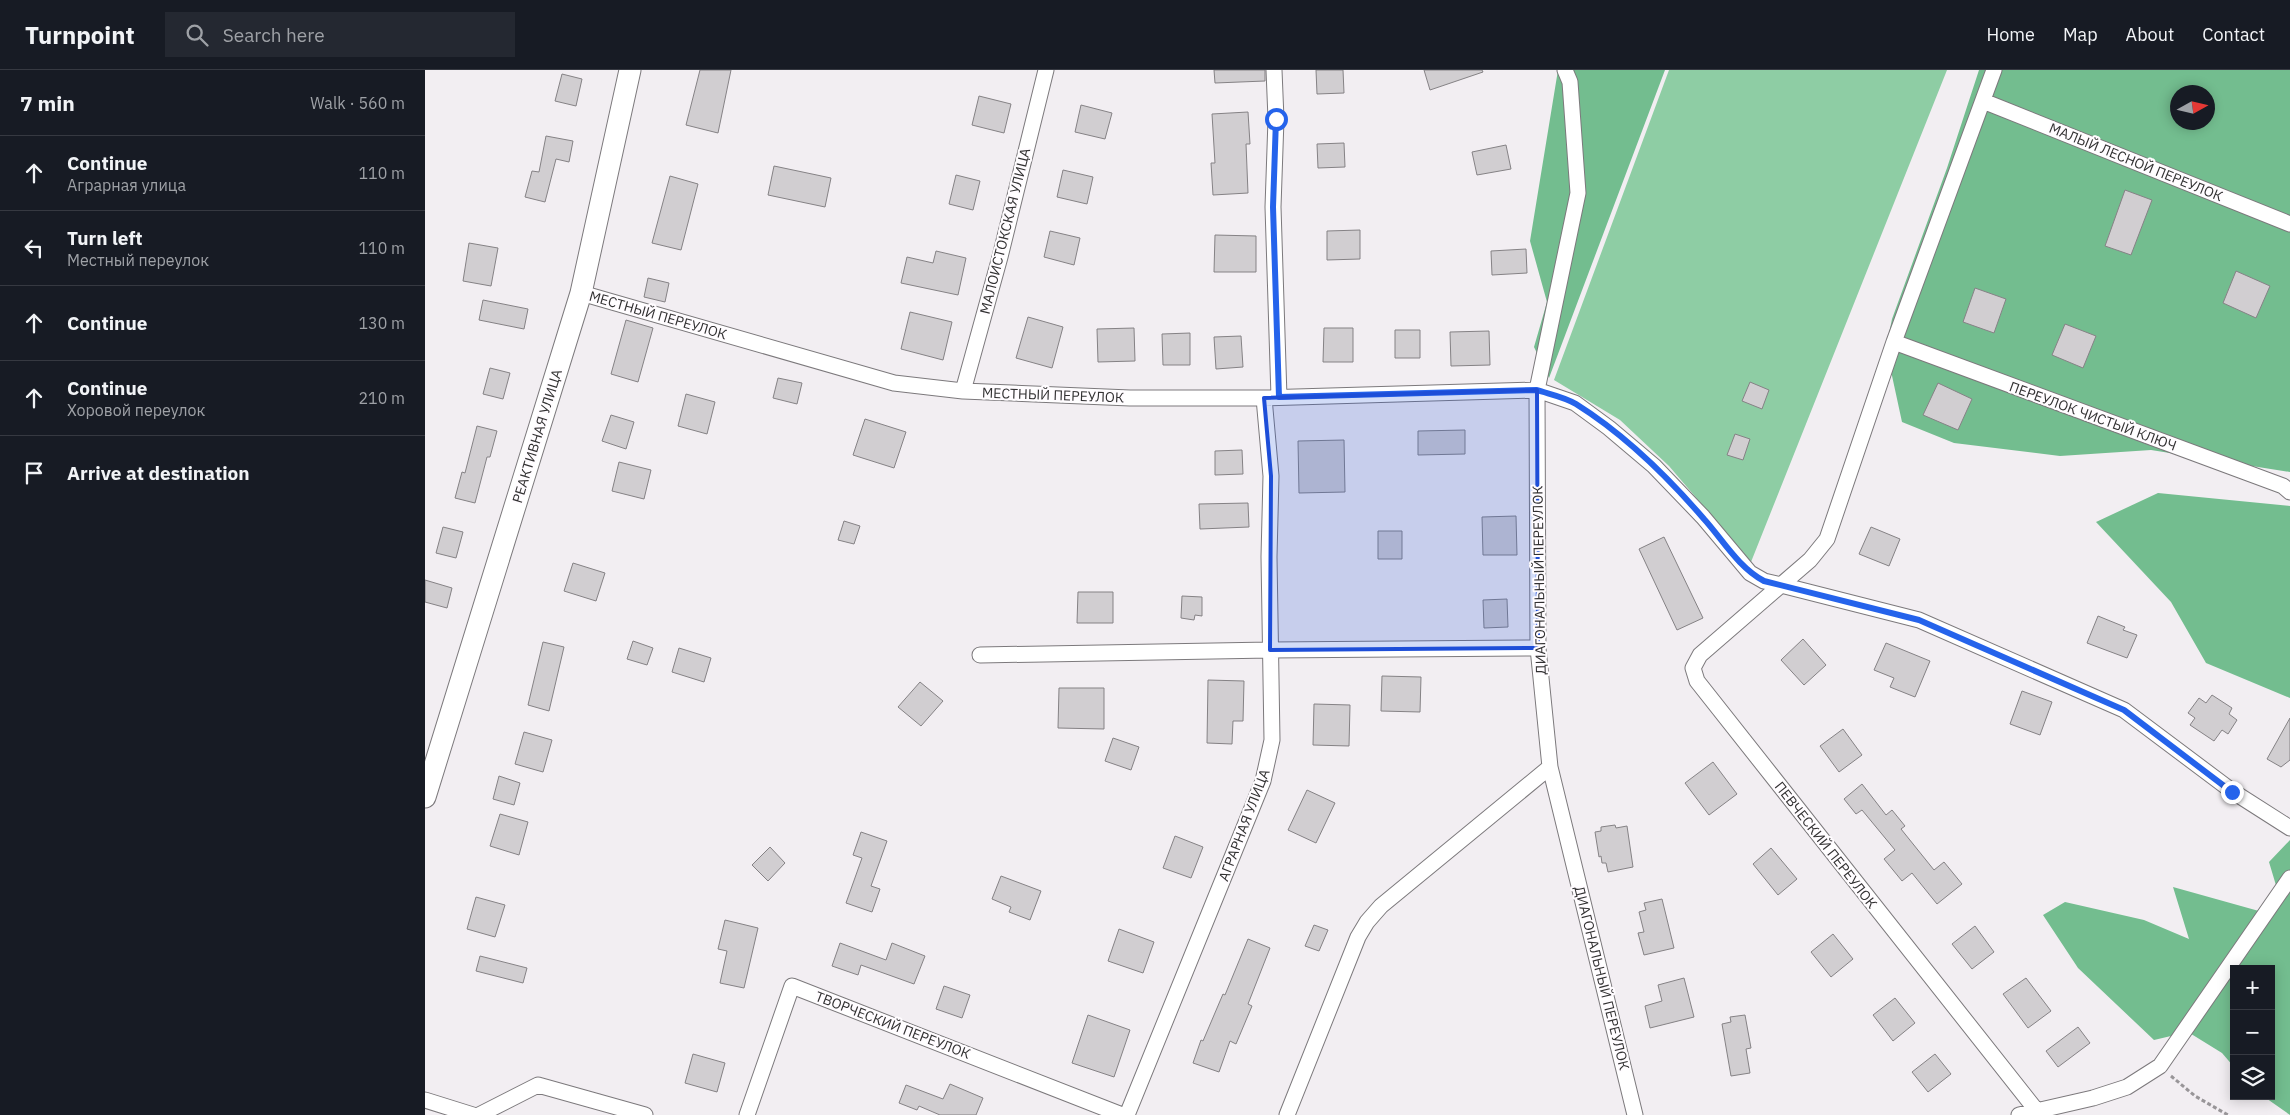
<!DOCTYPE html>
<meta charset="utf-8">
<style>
body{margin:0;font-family:"IBM Plex Sans",sans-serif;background:#242831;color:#f1f3f6}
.controls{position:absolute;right:15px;bottom:15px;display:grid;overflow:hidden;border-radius:0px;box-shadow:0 2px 12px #0003}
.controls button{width:45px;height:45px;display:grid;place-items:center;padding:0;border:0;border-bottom:1px solid #363941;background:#171b24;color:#f1f3f6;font:25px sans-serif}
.compass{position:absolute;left:1745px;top:15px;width:45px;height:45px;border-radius:50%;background:#171b24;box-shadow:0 2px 12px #0003;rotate:82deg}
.stop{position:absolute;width:15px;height:15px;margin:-11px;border:4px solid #2563eb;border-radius:50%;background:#fff}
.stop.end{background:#2563eb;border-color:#fff;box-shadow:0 1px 5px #0008}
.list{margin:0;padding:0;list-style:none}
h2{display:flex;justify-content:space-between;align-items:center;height:65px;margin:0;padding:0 20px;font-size:21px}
h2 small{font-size:16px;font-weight:400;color:#9ea1a6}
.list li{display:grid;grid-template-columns:32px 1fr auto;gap:15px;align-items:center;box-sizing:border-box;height:75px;padding:0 20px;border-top:1px solid #363941}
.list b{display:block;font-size:19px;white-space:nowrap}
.list p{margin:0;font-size:16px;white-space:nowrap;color:#9ea1a6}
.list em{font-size:16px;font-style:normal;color:#9ea1a6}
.icon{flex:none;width:28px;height:28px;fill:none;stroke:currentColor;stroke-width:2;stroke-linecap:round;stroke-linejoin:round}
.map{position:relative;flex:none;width:1865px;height:1045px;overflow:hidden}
header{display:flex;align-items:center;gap:30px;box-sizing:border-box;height:70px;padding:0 25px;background:#171b24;border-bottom:1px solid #363941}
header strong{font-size:24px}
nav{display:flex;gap:28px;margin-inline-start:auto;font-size:18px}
.search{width:350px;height:45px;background:#242831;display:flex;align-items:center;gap:12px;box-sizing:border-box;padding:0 18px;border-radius:0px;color:#9ea1a6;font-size:19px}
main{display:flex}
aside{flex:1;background:#171b24}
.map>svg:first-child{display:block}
</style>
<header>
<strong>Turnpoint</strong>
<div class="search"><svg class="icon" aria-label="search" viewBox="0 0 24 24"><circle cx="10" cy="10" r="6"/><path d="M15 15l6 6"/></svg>Search here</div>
<nav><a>Home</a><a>Map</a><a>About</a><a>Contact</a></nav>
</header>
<main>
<aside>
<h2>7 min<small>Walk · 560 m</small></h2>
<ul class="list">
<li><svg class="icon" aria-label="ahead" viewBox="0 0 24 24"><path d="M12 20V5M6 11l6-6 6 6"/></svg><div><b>Continue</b><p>Аграрная улица</p></div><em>110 m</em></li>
<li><svg class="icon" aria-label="left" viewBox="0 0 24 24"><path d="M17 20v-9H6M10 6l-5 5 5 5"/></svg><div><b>Turn left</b><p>Местный переулок</p></div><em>110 m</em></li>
<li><svg class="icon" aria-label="ahead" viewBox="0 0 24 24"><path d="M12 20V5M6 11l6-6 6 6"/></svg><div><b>Continue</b></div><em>130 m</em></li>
<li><svg class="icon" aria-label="ahead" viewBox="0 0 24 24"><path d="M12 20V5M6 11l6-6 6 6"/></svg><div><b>Continue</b><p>Хоровой переулок</p></div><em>210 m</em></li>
<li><svg class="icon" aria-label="arrive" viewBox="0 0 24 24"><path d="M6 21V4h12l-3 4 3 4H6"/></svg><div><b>Arrive at destination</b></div></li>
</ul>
</aside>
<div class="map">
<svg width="1865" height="1045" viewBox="0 0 1865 1045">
<rect width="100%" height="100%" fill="#f2eef2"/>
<path fill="#8ecda4" d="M 1244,0 L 1522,0 L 1326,492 L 1244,396 L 1195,350 L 1129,310 Z"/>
<path fill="#73bd8f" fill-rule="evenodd" d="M 1133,0 L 1240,0 L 1124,308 L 1109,277 L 1122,232 L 1105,171 Z
M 1554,0 L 1865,0 L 1865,402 L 1726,380 L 1635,386 L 1529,373 L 1477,352 L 1461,278 L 1467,249 L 1522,98 ZM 1752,22 L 1782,22 L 1782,52 L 1752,52 Z
M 1733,423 L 1865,436 L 1865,628 L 1781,593 L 1746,532 L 1671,452 Z
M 1865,770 L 1865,1045 L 1838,1026 L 1846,1026 L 1846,899 L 1809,899 L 1809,997 L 1797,983 L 1763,962 L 1729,970 L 1653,898 L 1618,845 L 1640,832 L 1719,850 L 1764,869 L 1748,817 L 1841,843 L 1856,832 L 1844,792 Z"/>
<path fill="#d1ced1" stroke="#858285" d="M 275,0 L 306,0 L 293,63 L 261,55 Z
M 789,0 L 840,0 L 840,11 L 790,13 Z
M 891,0 L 918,0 L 919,23 L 892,24 Z
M 999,0 L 1057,0 L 1058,2 L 1005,20 Z
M 137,4 L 157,9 L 151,36 L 130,31 Z
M 554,26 L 586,34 L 579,63 L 547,55 Z
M 656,35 L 687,43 L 680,69 L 650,62 Z
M 823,42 L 825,74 L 821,74 L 823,123 L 788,125 L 786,93 L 790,93 L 787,44 Z
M 121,66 L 148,71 L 144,92 L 131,89 L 120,132 L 100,127 L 107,101 L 114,102 Z
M 919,73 L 920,97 L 893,98 L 892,74 Z
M 1081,75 L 1086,99 L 1052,105 L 1047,82 Z
M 349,96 L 406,108 L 400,137 L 343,125 Z
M 638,100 L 668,107 L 662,134 L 632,127 Z
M 531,105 L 555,111 L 548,140 L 524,134 Z
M 245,106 L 273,114 L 256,180 L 227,173 Z
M 1700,120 L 1727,130 L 1706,185 L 1680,176 Z
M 935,160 L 935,189 L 902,190 L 902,161 Z
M 625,161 L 655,168 L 649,195 L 619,187 Z
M 790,165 L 831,166 L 831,202 L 789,202 Z
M 44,173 L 73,178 L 66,216 L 38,211 Z
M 1101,179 L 1102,203 L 1067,205 L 1066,181 Z
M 511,181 L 541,188 L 533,225 L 476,213 L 482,187 L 508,193 Z
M 1811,201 L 1845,216 L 1831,248 L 1798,233 Z
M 223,208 L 244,213 L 240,232 L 219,227 Z
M 1550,218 L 1581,229 L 1569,263 L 1538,252 Z
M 58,230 L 103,239 L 99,259 L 54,250 Z
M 485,242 L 527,252 L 518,290 L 476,279 Z
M 603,247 L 638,257 L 627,298 L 591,288 Z
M 201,250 L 228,258 L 213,312 L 186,304 Z
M 1640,254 L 1671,266 L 1658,298 L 1627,285 Z
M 709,258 L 710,291 L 673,292 L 672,259 Z
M 899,258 L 928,258 L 928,292 L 898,292 Z
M 970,260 L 995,260 L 995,288 L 970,288 Z
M 1064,261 L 1065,295 L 1026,296 L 1025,262 Z
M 765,263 L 765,295 L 738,295 L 737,264 Z
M 816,266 L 818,297 L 791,299 L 789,267 Z
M 65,298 L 85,303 L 78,329 L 58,324 Z
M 353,308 L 377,313 L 372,334 L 348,328 Z
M 1325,312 L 1344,320 L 1337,339 L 1317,331 Z
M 1513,313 L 1547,329 L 1533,360 L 1498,345 Z
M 261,324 L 290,332 L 282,364 L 253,356 Z
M 186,345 L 209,352 L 201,379 L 177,371 Z
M 440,349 L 481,362 L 469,398 L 428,385 Z
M 52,356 L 72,361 L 65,387 L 62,387 L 50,433 L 30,428 L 37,402 L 40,403 Z
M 1040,360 L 1040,384 L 993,385 L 993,361 Z
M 1310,364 L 1325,369 L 1318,390 L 1302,385 Z
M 919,370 L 920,422 L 874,423 L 873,371 Z
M 817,380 L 818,404 L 790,405 L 790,381 Z
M 194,392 L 226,400 L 219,429 L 187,421 Z
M 823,433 L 824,457 L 775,459 L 774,434 Z
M 1091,446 L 1092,485 L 1058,485 L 1057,447 Z
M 419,451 L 435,456 L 429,474 L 413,470 Z
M 18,457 L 38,462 L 31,488 L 11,483 Z
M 1446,457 L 1475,469 L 1464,496 L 1434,484 Z
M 953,461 L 977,461 L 977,489 L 953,489 Z
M 1239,467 L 1278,548 L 1252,560 L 1214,479 Z
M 148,493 L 180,503 L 171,531 L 139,521 Z
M 0,510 L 27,518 L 22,538 L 0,532 Z
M 653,522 L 688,522 L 688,553 L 652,553 Z
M 757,526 L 777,527 L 777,546 L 770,545 L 769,550 L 756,548 Z
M 1082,529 L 1083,557 L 1059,558 L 1058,530 Z
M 1673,546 L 1700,557 L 1698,560 L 1712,565 L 1702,588 L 1662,573 Z
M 1378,569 L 1401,595 L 1379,615 L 1356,590 Z
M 208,571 L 228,578 L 222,595 L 202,589 Z
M 118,572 L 139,577 L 124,641 L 103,635 Z
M 1461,573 L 1505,591 L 1490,627 L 1465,617 L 1469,608 L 1449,600 Z
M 254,578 L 286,588 L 279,612 L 247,602 Z
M 957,606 L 996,607 L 995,642 L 956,641 Z
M 783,610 L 819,611 L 818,651 L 808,651 L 807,674 L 782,673 Z
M 495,612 L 518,631 L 496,656 L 473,637 Z
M 634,618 L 679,618 L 679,659 L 633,658 Z
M 1597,621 L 1627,632 L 1615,665 L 1585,654 Z
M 1787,625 L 1807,638 L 1804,644 L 1812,650 L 1803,664 L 1797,660 L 1789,671 L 1765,655 L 1770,648 L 1763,643 L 1774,628 L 1781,633 Z
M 889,634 L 925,635 L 924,676 L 888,675 Z
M 1865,648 L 1865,690 L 1856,697 L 1842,689 Z
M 1418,659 L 1437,685 L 1414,702 L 1395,676 Z
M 99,662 L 127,670 L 118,702 L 90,694 Z
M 688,668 L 714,677 L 706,700 L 680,691 Z
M 1288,692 L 1312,724 L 1284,745 L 1260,713 Z
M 74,706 L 95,713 L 89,735 L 68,729 Z
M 1437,714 L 1461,745 L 1467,740 L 1480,756 L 1476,759 L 1509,800 L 1519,792 L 1537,814 L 1512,834 L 1487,803 L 1477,811 L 1459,789 L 1470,780 L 1437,740 L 1431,744 L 1419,729 Z
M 882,720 L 910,733 L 891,773 L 863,760 Z
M 75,744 L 103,752 L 94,785 L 65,776 Z
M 1190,755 L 1191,758 L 1202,756 L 1208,797 L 1183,802 L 1181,793 L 1177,793 L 1176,786 L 1174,787 L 1170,762 L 1176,761 L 1176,757 Z
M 436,762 L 462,771 L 446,816 L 455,819 L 447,842 L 421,833 L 437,788 L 428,785 Z
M 750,766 L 778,777 L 766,808 L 738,798 Z
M 345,777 L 360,793 L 343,811 L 327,795 Z
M 1346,778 L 1372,809 L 1353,825 L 1328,794 Z
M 576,806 L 616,821 L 605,850 L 584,842 L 586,837 L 567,829 Z
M 51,827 L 80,835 L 70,867 L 42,859 Z
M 1237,829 L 1249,878 L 1219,885 L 1213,863 L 1219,862 L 1214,842 L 1221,840 L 1219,833 Z
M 300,850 L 333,858 L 319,918 L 295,913 L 302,881 L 293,879 Z
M 889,855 L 903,860 L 894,881 L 880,876 Z
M 1550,856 L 1569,882 L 1547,899 L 1527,874 Z
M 694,859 L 729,872 L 718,903 L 683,891 Z
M 1408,864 L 1428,889 L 1406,907 L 1386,882 Z
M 823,869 L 845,878 L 823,934 L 827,936 L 811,974 L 805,971 L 794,1002 L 768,993 L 776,970 L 778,971 L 798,924 L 800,925 Z
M 415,873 L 461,890 L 467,873 L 500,886 L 489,914 L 436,895 L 433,905 L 407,896 Z
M 55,886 L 102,898 L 98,913 L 51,901 Z
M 1259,908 L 1269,947 L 1225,958 L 1220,936 L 1237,931 L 1233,915 Z
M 1601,908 L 1626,941 L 1603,958 L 1578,924 Z
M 519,916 L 545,925 L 537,948 L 511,939 Z
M 1470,928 L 1490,953 L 1468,971 L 1448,945 Z
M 663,945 L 705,960 L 689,1007 L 647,993 Z
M 1320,945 L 1326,978 L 1321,979 L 1325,1003 L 1306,1006 L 1297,954 L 1306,952 L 1305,947 Z
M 1653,957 L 1665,973 L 1633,997 L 1621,981 Z
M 268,984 L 300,993 L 292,1022 L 260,1013 Z
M 1510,984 L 1526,1004 L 1503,1022 L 1487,1002 Z
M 525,1014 L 558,1028 L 551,1045 L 515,1045 L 494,1036 L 492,1040 L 474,1033 L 481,1015 L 518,1029 Z"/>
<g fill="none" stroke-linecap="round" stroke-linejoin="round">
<g stroke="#7c797c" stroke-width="17">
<path id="minor" d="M 849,0 L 851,49 L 848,137 L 854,327
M 1140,0 L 1145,12 L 1153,123 L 1112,320 L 1113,578 L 1125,697 L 1210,1045
M 1558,31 L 1865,154
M 156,223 L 469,313 L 538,321 L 705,328 L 839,328 L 1112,320 L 1150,333 L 1184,358 L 1229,396 L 1278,447 L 1325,503 L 1339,511 L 1356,515 L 1385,490 L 1402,469 L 1469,272 L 1569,0
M 1469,272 L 1858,416 L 1865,422
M 538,321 L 575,187 L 621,0
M 555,585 L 845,580 L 1113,578
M 0,1030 L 48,1045
M 54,1045 L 113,1015 L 220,1045
M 322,1045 L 367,916 L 697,1045
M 702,1045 L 838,711 L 847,670 L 844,487 L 846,406 L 839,328
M 862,1045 L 933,867 L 942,852 L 956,836 L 1125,697
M 1594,1045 L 1668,1028 L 1702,1017 L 1735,996 L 1865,808
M 1615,1045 L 1272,611 L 1268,598 L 1275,585 L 1356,515 L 1494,550 L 1699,640 L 1807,721 L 1865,758"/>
</g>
<g stroke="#7c797c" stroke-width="23">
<path id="secondary" d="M 0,727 L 156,223 L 205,0"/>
</g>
<path stroke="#989598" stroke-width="3" stroke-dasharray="4 2.5" stroke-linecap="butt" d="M 1746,1006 L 1770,1026 L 1803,1045"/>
<use href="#minor" stroke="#fff" stroke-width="15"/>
<use href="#secondary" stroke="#fff" stroke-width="21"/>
</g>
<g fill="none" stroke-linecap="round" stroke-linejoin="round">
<path stroke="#2563eb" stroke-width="6" d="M 851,49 L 848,137 L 854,327 L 1112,320 C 1124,324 1140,327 1151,334 C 1199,364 1242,406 1279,449 C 1298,470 1313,497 1339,511 L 1494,550 L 1699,640 L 1807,722"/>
</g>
<path fill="#1d4ed8" fill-opacity="0.2" stroke="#1d4ed8" stroke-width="4" stroke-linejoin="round" d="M 1112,320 L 1113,578 L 845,580 L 846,406 L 839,328 Z"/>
<g text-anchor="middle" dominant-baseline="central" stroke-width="4" stroke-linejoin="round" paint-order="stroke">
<g font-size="14" fill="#323132" stroke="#fffcff">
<text transform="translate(1711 92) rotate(22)">МАЛЫЙ ЛЕСНОЙ ПЕРЕУЛОК</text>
<text transform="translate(580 161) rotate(-76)">МАЛОИСТОКСКАЯ УЛИЦА</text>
<text transform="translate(233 245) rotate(16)">МЕСТНЫЙ ПЕРЕУЛОК</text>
<text transform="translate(628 325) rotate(2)">МЕСТНЫЙ ПЕРЕУЛОК</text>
<text transform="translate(1668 346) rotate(20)">ПЕРЕУЛОК ЧИСТЫЙ КЛЮЧ</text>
<text transform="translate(112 366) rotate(-73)">РЕАКТИВНАЯ УЛИЦА</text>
<text transform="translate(1114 510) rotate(-91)">ДИАГОНАЛЬНЫЙ ПЕРЕУЛОК</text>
<text transform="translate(819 755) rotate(-69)">АГРАРНАЯ УЛИЦА</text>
<text transform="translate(1401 775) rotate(52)">ПЕВЧЕСКИЙ ПЕРЕУЛОК</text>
<text transform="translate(1177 908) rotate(76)">ДИАГОНАЛЬНЫЙ ПЕРЕУЛОК</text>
<text transform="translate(468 955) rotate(21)">ТВОРЧЕСКИЙ ПЕРЕУЛОК</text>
</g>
</g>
</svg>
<div class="controls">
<button>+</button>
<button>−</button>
<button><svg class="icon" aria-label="layers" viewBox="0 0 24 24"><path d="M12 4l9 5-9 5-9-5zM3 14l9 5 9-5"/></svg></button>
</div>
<svg class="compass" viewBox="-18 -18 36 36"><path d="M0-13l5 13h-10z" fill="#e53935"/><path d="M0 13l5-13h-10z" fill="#9ea1a6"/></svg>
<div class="stop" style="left:851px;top:49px"></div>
<div class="stop end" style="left:1807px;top:722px"></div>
</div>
</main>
